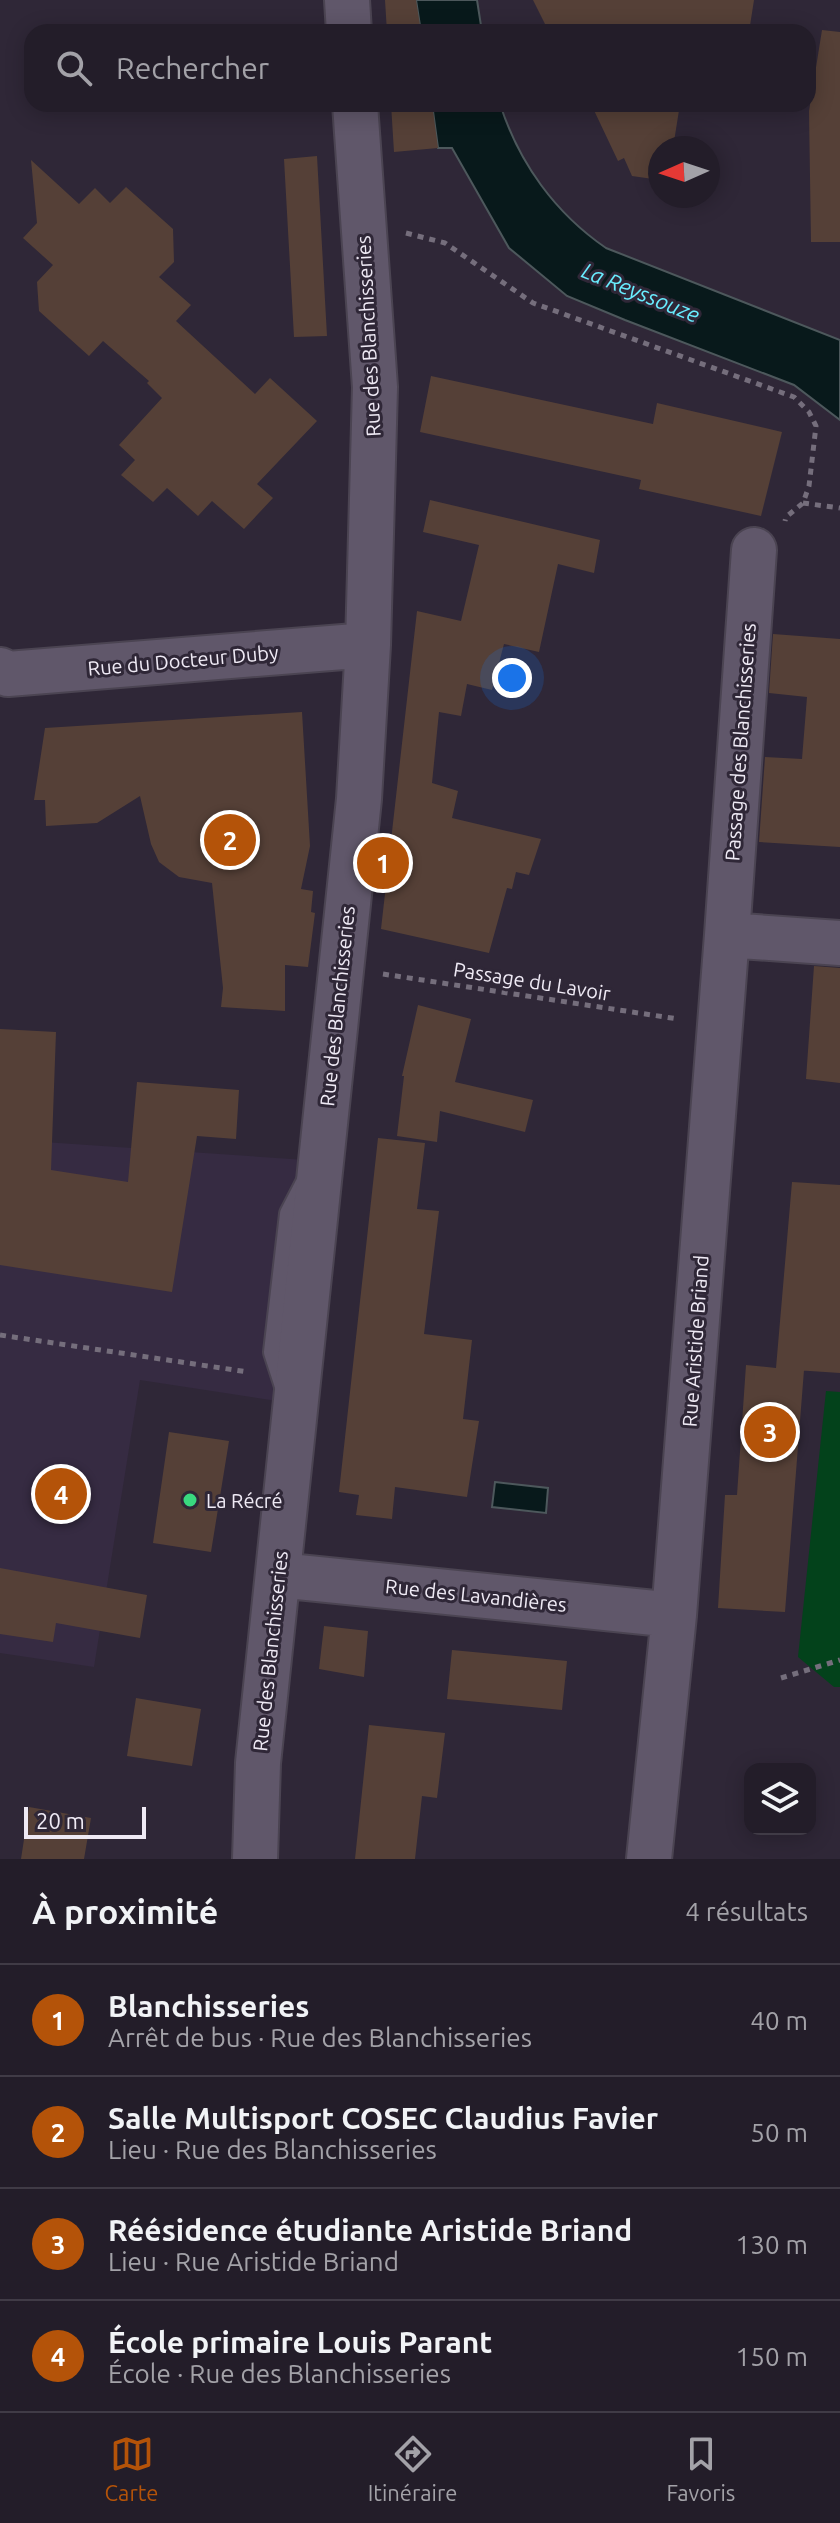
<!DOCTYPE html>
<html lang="fr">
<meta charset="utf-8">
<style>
body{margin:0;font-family:Ubuntu,sans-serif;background:#2f2a35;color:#f1f3f6}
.controls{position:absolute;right:24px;bottom:24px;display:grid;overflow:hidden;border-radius:16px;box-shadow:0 4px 20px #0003}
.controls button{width:72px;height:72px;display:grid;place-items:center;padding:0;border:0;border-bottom:2px solid #403b46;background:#231d29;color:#f1f3f6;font:40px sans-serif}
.compass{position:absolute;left:648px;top:136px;width:72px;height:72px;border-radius:50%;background:#231d29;box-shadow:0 4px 20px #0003;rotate:267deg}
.scale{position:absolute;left:24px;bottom:20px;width:122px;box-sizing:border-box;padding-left:8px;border:4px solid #efeaf5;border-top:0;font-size:22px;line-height:28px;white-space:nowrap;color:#efeaf5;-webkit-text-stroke:6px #2f2737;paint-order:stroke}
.you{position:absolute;left:512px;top:678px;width:28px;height:28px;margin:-20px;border:6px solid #fff;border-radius:50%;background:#1a73e8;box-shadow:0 0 0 12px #1a73e833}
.badge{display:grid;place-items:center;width:52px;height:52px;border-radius:50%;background:#b45309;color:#fff;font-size:26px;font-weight:700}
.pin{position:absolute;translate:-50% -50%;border:4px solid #fff;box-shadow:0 2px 8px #0006}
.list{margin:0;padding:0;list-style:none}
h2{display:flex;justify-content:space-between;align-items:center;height:104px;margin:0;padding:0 32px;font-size:34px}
h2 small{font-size:26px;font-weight:400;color:#a3a2a8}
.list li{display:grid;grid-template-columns:52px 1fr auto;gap:24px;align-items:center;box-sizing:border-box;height:112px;padding:0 32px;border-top:2px solid #403b46}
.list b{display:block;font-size:30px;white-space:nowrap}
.list p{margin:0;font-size:26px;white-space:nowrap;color:#a3a2a8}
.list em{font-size:26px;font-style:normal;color:#a3a2a8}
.icon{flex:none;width:44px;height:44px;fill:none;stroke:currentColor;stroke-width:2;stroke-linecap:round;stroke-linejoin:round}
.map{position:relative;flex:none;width:840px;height:1859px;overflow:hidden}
.search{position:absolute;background:#231d29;box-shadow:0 4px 20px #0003;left:24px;right:24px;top:24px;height:88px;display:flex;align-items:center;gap:20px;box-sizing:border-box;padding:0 28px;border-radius:24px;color:#a3a2a8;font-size:30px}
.sheet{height:552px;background:#231d29}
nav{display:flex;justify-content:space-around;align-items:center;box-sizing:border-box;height:112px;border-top:2px solid #403b46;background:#231d29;font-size:22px;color:#a3a2a8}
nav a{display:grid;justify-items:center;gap:4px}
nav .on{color:#b45309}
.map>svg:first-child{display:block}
</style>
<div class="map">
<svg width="840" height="1859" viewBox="0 0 840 1859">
<rect width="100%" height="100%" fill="#2f2737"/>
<path fill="#362b42" d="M 0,1139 L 306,1160 L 277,1401 L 140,1380 L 94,1667 L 0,1653 Z"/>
<path fill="#03421b" d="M 826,1391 L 840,1392 L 840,1687 L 834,1687 L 798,1657 Z"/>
<path fill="#08191b" stroke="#4d585c" stroke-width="2" d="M 416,0 L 477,0 L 482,32 L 421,32 Z
M 432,104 L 500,104 C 519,163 555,213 606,248 L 840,340 L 840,420 L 794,385 L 625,320 L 567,296 L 509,248 L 452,148 L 438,148 Z
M 495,1482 L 548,1488 L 546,1513 L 492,1507 Z"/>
<path fill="#554037" d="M 385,0 L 416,0 L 421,32 L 387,32 Z
M 533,0 L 754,0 L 749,32 L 549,32 Z
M 822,30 L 840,32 L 840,242 L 811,242 L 809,111 Z
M 391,104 L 432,104 L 438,148 L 394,152 Z
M 591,104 L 680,104 L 673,148 L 660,148 L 660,180 L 632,176 L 624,158 L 618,161 Z
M 317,156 L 327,336 L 294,337 L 284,159 Z
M 31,160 L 79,204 L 95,188 L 110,203 L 126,187 L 173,229 L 174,262 L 159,277 L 191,305 L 176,321 L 255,394 L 270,378 L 317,421 L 257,484 L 273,498 L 244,529 L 212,501 L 198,516 L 167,488 L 153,502 L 121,475 L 135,460 L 119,445 L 162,398 L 147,383 L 149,381 L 103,341 L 89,356 L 39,311 L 37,282 L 53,265 L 23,238 L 37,223 Z
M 431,376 L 653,424 L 657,403 L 782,432 L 761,516 L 639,489 L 641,480 L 420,432 Z
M 430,500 L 600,540 L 594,573 L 558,564 L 539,652 L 504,644 L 492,690 L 467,684 L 461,716 L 439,712 L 432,783 L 458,791 L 452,818 L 541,839 L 529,875 L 516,872 L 512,889 L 507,888 L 489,953 L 381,929 L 417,611 L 461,621 L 479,545 L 423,532 Z
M 773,634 L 840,639 L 840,847 L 759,842 L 765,757 L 802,759 L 807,697 L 769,693 Z
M 302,712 L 310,846 L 301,889 L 313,891 L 311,912 L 315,913 L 308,967 L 285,965 L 285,1011 L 221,1007 L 223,988 L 212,883 L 179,877 L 159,862 L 151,844 L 140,796 L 97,823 L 46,826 L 45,800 L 34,800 L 45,728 Z
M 814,966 L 840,968 L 840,1083 L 806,1079 Z
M 418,1005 L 471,1019 L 455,1082 L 533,1100 L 525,1132 L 440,1111 L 437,1142 L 397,1136 L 404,1076 L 402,1076 Z
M 0,1029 L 56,1032 L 51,1170 L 128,1182 L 137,1082 L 239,1090 L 236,1139 L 197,1136 L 172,1292 L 0,1265 Z
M 378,1138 L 425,1143 L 417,1209 L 439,1211 L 424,1334 L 472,1340 L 463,1419 L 479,1421 L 467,1497 L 395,1487 L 392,1519 L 356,1515 L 359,1495 L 339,1492 Z
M 792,1182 L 840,1185 L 840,1373 L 795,1370 L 804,1370 L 785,1612 L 718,1608 L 725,1495 L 737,1495 L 746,1365 L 776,1368 Z
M 169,1432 L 229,1441 L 211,1552 L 153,1543 Z
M 0,1568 L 147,1595 L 140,1638 L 56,1623 L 53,1642 L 0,1634 Z
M 324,1626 L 368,1631 L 364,1677 L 319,1669 Z
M 452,1650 L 567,1661 L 562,1710 L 447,1699 Z
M 136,1698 L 201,1709 L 192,1766 L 127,1756 Z
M 369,1725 L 445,1733 L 437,1798 L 422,1796 L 415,1859 L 355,1859 Z
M 29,1807 L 91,1818 L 84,1859 L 21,1859 Z"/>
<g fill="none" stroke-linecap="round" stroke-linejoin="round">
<g stroke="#4b4452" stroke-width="26">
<path id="service" d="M 286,1386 L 275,1352 L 291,1214 L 307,1183"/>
</g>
<g stroke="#4b4452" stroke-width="48">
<path id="minor" d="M 347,0 L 349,32
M 0,670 L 8,674 L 368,645
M 727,935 L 754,550
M 278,1575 L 674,1615
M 255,1859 L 258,1763 L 359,799 L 368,645 L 375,387 L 355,104
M 649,1859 L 674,1615 L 727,935 L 840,943"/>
</g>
<path stroke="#756e7c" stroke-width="5" stroke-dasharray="6 6" stroke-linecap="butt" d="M 406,233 L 445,243 L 533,303 L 794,397 L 809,412 L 816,426 L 809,486 L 803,503 L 786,517 L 785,521
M 803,503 L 840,508
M 383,974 L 678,1019
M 0,1335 L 248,1372
M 781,1678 L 840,1660"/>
<use href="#service" stroke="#60576a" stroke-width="22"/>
<use href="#minor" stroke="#60576a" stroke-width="44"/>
</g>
<circle fill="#39d87f" stroke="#2f2737" stroke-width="3" cx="190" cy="1500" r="8"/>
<g text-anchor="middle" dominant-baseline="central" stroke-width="6" stroke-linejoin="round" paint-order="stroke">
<g font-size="20" fill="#efeaf5" stroke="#2f2737">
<text transform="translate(368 336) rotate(-93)">Rue des Blanchisseries</text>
<text transform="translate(183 660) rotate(-5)">Rue du Docteur Duby</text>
<text transform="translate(740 742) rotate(-86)">Passage des Blanchisseries</text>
<text transform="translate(532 981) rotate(9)">Passage du Lavoir</text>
<text transform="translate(337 1006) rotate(-84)">Rue des Blanchisseries</text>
<text transform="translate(695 1341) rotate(-86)">Rue Aristide Briand</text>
<text transform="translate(476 1595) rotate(6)">Rue des Lavandières</text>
<text transform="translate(270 1651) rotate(-84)">Rue des Blanchisseries</text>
</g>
<g font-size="20" fill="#efeaf5" stroke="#2f2737" text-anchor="start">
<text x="206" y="1500">La Récré</text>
</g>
<g font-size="22" font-style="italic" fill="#69edff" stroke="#2f2737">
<text transform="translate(641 292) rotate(22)">La Reyssouze</text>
</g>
</g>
</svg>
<div class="controls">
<button><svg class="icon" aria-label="layers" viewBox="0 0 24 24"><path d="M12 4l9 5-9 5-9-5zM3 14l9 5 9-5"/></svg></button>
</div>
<svg class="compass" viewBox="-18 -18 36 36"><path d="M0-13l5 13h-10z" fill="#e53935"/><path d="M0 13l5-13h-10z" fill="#a3a2a8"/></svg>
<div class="scale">20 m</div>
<div class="you"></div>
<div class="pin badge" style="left:383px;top:863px">1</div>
<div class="pin badge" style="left:230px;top:840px">2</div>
<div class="pin badge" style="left:770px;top:1432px">3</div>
<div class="pin badge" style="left:61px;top:1494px">4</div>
<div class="search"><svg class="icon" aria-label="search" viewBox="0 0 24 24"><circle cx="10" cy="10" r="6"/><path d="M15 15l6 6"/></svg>Rechercher</div>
</div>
<section class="sheet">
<h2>À proximité<small>4 résultats</small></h2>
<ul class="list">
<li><span class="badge">1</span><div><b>Blanchisseries</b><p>Arrêt de bus · Rue des Blanchisseries</p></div><em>40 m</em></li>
<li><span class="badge">2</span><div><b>Salle Multisport COSEC Claudius Favier</b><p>Lieu · Rue des Blanchisseries</p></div><em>50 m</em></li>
<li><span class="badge">3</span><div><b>Réésidence étudiante Aristide Briand</b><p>Lieu · Rue Aristide Briand</p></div><em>130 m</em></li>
<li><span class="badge">4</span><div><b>École primaire Louis Parant</b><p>École · Rue des Blanchisseries</p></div><em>150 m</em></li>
</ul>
</section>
<nav>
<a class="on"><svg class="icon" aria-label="map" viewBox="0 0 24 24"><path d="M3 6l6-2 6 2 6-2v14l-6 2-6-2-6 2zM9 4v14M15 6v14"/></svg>Carte</a>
<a><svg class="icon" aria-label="directions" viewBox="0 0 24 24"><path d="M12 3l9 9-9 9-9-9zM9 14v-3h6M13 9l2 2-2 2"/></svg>Itinéraire</a>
<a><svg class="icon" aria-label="saved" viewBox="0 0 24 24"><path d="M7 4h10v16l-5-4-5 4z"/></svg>Favoris</a>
</nav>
